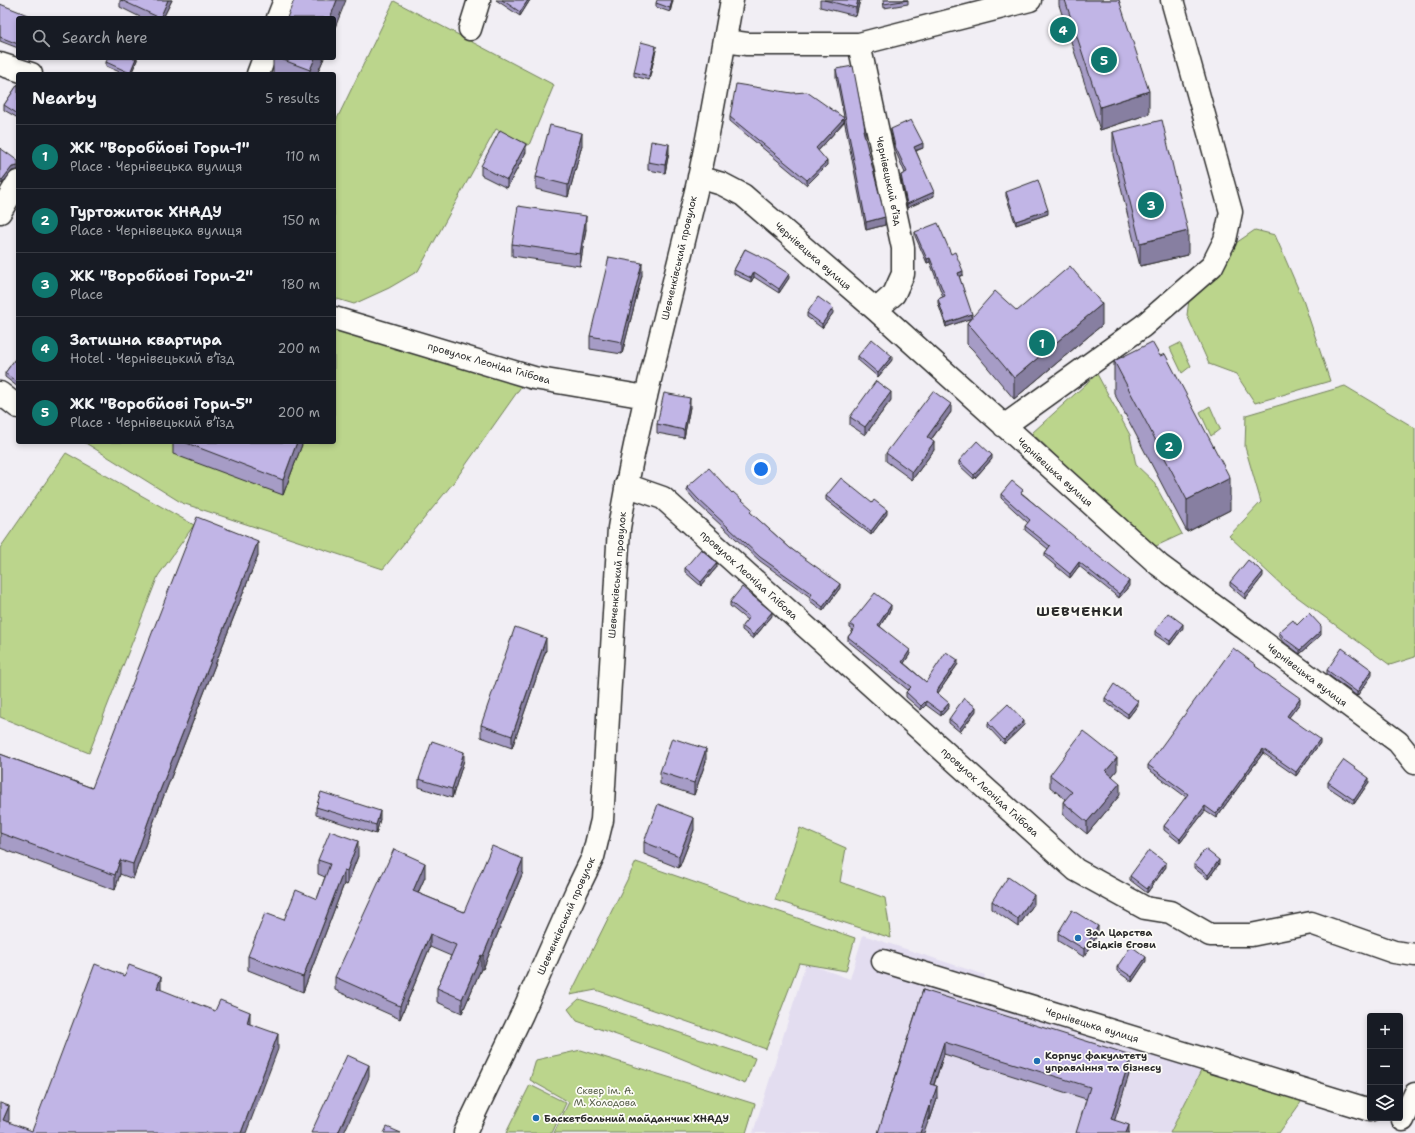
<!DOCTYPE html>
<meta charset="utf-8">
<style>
body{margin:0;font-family:"Shantell Sans",sans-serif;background:#242831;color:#f1f3f6}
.controls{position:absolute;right:12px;bottom:12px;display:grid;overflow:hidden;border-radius:4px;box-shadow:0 2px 6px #0003}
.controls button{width:36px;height:36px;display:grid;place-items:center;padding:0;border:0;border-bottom:1px solid #363941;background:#171b24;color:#f1f3f6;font:20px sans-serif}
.you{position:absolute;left:761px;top:469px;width:14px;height:14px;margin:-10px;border:3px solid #fff;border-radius:50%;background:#1a73e8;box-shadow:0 0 0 6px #1a73e833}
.badge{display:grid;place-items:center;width:26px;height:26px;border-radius:50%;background:#0f766e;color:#fff;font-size:13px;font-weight:700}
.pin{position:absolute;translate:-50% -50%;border:2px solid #fff;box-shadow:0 1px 4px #0006}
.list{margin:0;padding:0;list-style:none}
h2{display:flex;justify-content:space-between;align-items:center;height:52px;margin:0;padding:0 16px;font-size:17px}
h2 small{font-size:13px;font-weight:400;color:#9ea1a6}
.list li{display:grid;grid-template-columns:26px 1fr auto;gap:12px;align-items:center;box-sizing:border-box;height:64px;padding:0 16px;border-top:1px solid #363941}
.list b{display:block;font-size:15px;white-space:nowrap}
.list p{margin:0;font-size:13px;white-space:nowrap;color:#9ea1a6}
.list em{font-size:13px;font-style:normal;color:#9ea1a6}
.icon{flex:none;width:22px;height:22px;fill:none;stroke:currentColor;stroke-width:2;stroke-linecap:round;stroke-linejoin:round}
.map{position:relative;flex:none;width:1415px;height:1133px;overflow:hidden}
.search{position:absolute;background:#171b24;box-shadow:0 2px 6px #0003;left:16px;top:16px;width:320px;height:44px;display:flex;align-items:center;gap:10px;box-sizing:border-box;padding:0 14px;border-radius:4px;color:#9ea1a6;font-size:15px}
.panel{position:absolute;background:#171b24;box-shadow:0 2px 6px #0003;left:16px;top:72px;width:320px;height:372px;border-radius:4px}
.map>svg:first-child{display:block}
</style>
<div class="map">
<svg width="1415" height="1133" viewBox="0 0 1415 1133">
<rect width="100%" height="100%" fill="#f1eef4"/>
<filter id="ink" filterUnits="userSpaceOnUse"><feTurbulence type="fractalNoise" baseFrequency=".025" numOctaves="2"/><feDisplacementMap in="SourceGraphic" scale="8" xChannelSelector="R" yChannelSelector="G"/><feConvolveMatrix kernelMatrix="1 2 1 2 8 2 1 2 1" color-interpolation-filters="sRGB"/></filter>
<g filter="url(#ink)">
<path fill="#e3ddf0" d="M 863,935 L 985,975 L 982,991 L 1207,1060 L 1170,1133 L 753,1133 L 806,963 L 850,979 Z"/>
<path fill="#bbd58c" stroke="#73805c" d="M 394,1 L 554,85 L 529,145 L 496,129 L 418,271 L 389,288 L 354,304 L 334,298 L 334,125 Z
M 1255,230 L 1275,235 L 1303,300 L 1330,381 L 1255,403 L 1236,374 L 1209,364 L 1187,315 L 1190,292 L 1227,249 Z
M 334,326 L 525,381 L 453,483 L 383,569 L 182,503 L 84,442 L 334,442 Z
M 1180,343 L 1191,366 L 1182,373 L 1170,348 Z
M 1097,374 L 1130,435 L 1136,465 L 1153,481 L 1182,534 L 1156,546 L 1106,504 L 1032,433 Z
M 1345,386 L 1415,428 L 1415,657 L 1390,665 L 1285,588 L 1229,536 L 1261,502 L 1245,447 L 1246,415 Z
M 1210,406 L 1220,429 L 1211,436 L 1200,412 Z
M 66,453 L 194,525 L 158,576 L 89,753 L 0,717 L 0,548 Z
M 800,828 L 846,848 L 840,882 L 885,898 L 891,938 L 775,900 Z
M 636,862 L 855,938 L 846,971 L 799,963 L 766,1049 L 596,990 L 570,995 Z
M 579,999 L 755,1058 L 745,1084 L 665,1052 L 577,1021 L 568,1009 Z
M 581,1050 L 755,1104 L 746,1133 L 554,1133 L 569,1102 L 530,1080 L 536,1060 Z
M 1204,1065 L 1304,1098 L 1279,1133 L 1170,1133 Z
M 530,1085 L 566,1103 L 552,1133 L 506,1133 Z"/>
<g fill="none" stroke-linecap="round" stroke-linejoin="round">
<g stroke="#2b2b2b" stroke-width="25">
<path id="minor" d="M 278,18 L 285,0
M 470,29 L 479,0
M 725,41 L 747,44 L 859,44 L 1030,0
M 859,44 L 903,248 L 903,274 L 894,294 L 876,310
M 0,64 L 31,74
M 258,74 L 264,58
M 699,177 L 722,184 L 743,195 L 876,310 L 1159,565 L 1398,742 L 1415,763
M 0,212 L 18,182
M 334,318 L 534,378 L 646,397
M 0,393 L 18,407
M 1004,426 L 1143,326 L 1212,266 L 1225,240 L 1231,212 L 1172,0
M 626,485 L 663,498 L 1076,870 L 1145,908 L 1170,912 L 1210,935 L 1251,935 L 1311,923 L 1394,952 L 1415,955
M 883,961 L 1370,1110
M 1403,1120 L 1415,1094
M 465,1133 L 522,1014 L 577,890 L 593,857 L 602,820 L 619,528 C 639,410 672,295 699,178 C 712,119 721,59 732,0"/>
</g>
<use href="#minor" stroke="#fdfcf7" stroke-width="22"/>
</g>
<path fill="#a69cc6" stroke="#2b2b2b" d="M 120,0 L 172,0 L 163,18 L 142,18 L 120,7 Z
M 496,0 L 530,0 L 520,16 Z
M 673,0 L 670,12 L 656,7 L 656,3 Z
M 820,0 L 860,0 L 856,16 L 820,7 Z
M 883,0 L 908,0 L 908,4 L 884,8 Z
M 1059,0 L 1119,0 L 1149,114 L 1100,130 L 1059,5 Z
M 0,4 L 18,18 L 18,48 L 0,41 Z
M 656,50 L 649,80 L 634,76 L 634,72 Z
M 137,58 L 137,60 L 131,74 L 124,74 L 106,66 L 106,62 Z
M 273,58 L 324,58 L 317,74 L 273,74 Z
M 836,69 L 865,137 L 885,225 L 866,230 L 844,119 L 844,122 L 818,151 L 827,165 L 807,185 L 730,121 L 730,117 L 844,117 L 836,77 Z
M 18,84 L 18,118 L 4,110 L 4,105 Z
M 891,129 L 923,148 L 916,151 L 934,196 L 907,208 L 901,179 L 901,175 L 905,173 L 895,150 L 891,133 Z
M 1113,132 L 1188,255 L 1140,266 L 1113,155 Z
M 582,145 L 568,197 L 536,189 L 536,177 Z
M 0,148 L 12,171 L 2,184 L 0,183 Z
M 526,152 L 507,188 L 481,175 L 481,166 Z
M 669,152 L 665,173 L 648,170 L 648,162 Z
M 1006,192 L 1048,214 L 1016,225 L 1006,196 Z
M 586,229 L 580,266 L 512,256 L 512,244 Z
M 915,232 L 951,254 L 963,275 L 959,276 L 972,317 L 1017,311 L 1102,325 L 1014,399 L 973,350 L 967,344 L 967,323 L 971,318 L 946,327 L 938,303 L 938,299 L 943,297 L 930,262 L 927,263 L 915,236 Z
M 745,249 L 789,278 L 779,293 L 754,277 L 751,282 L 734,274 L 734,270 Z
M 642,275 L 622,354 L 590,349 L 590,336 Z
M 807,313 L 833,313 L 822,328 L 807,317 Z
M 18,355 L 18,387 L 5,377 L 5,373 Z
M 858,356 L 892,360 L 878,377 L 858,360 Z
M 1114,361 L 1230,510 L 1187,532 L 1114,393 Z
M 891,400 L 865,435 L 850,425 L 850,417 Z
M 690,407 L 684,438 L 657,433 L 657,424 Z
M 951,412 L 931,440 L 934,450 L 912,480 L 886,461 L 886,453 Z
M 173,442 L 303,442 L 283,495 L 173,454 Z
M 992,459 L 974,479 L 959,465 L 959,461 Z
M 687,487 L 732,493 L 752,514 L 790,548 L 840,588 L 823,611 L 810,601 L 810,597 L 760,561 L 698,504 L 687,491 Z
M 1001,494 L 1023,494 L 1129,586 L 1119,598 L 1079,566 L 1070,578 L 1045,557 L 1045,553 L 1048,549 L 1025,530 L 1025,526 L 1028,523 L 1001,498 Z
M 826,496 L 872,503 L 887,514 L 871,535 L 826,500 Z
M 258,555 L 152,826 L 133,879 L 120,874 L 115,890 L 0,848 L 0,754 L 92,788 Z
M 717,567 L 701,586 L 685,572 L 685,568 Z
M 1263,576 L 1245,599 L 1230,586 L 1230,582 Z
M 730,602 L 772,616 L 753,639 L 742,630 L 742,626 L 747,620 L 730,606 Z
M 891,609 L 880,626 L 910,654 L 904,663 L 926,682 L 958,664 L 938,693 L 949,707 L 941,716 L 926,705 L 921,710 L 906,697 L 906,692 L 908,690 L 848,641 L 848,637 L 853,630 L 850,628 L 850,624 Z
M 1297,625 L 1321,635 L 1300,654 L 1285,643 L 1279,636 L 1279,632 Z
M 1183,628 L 1170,645 L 1155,635 L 1155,631 Z
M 546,650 L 512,748 L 481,737 L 481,725 Z
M 1256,667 L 1300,703 L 1289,717 L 1320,743 L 1296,776 L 1263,753 L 1216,818 L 1205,811 L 1180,843 L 1164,830 L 1164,826 L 1186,797 L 1148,769 L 1148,765 Z
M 1327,670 L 1372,675 L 1357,696 L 1327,674 Z
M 1105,698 L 1138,705 L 1128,718 L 1105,702 Z
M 976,711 L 960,732 L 949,723 L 949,719 Z
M 988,723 L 1024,725 L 1004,744 L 988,727 Z
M 464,760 L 452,798 L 419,787 L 419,779 Z
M 706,761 L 694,795 L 660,784 L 660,772 Z
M 1117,770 L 1112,776 L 1120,795 L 1087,834 L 1063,814 L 1063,802 L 1065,799 L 1050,787 L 1050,775 Z
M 1328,782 L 1369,782 L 1354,804 L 1328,787 Z
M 316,807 L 380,819 L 376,834 L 316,815 Z
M 694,830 L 679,868 L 644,854 L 644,842 Z
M 358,856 L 347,885 L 344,884 L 303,992 L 248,970 L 248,956 L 284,920 L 317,899 L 325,877 L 318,874 L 318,860 Z
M 1194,864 L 1219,864 L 1208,879 L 1194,868 Z
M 1166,867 L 1147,893 L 1130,880 L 1130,876 Z
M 523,872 L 483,969 L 481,969 L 462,1013 L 437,1002 L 437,988 L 451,956 L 430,947 L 400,1019 L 335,990 L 335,977 L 425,877 L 418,893 L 464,912 Z
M 992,901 L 1034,904 L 1018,927 L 992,909 Z
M 1058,933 L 1098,934 L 1084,957 L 1058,941 Z
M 1146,961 L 1132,982 L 1117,971 L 1117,967 Z
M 923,990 L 1131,1068 L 1114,1120 L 1129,1133 L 1086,1099 L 944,1054 L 934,1085 L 937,1099 L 930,1120 L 883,1116 Z"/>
<path fill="#877fa1" stroke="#2b2b2b" d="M 168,0 L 172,0 L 163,18 L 160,18 Z
M 337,0 L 346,0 L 334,30 L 334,18 L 330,18 Z
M 528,0 L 530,0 L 520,16 L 520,12 Z
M 672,0 L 673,0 L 670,12 L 670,8 Z
M 858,0 L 860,0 L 856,16 L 856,8 Z
M 656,46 L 656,50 L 649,80 L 649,76 Z
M 136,58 L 137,58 L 137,60 L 131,74 L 130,74 L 130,73 Z
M 315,58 L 324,58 L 317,74 L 310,74 L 310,70 Z
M 1149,91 L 1149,114 L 1100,130 L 1100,107 Z
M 844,118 L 844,122 L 816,153 L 816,148 Z
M 865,129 L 865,137 L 863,138 L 863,130 Z
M 582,133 L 582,145 L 568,197 L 568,185 Z
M 923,143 L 923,148 L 914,151 L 914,147 Z
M 526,144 L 526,152 L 507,188 L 507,180 Z
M 669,144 L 669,152 L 665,173 L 665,165 Z
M 827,161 L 827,165 L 807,185 L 807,180 Z
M 18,166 L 18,170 L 12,171 L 2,184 L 2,180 L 12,167 Z
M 934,192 L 934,196 L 907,208 L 907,204 Z
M 1048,210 L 1048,214 L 1016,225 L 1016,221 Z
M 586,216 L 586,229 L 580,266 L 580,254 Z
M 885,217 L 885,225 L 866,230 L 866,222 Z
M 1188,231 L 1188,255 L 1140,266 L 1140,243 Z
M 930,258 L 930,262 L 927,263 L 927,259 Z
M 642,263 L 642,275 L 622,354 L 622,342 Z
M 963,271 L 963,275 L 958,277 L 958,273 Z
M 754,272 L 754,277 L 751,282 L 751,278 Z
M 789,274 L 789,278 L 779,293 L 779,289 Z
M 1102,304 L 1102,325 L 1014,399 L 1014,378 Z
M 833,308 L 833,313 L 822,328 L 822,324 Z
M 972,314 L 972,318 L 946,327 L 946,323 Z
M 892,356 L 892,360 L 878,377 L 878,373 Z
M 891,392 L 891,400 L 865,435 L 865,427 Z
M 690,398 L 690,407 L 684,438 L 684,430 Z
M 951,404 L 951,412 L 927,445 L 927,437 Z
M 297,442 L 303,442 L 283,495 L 283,480 Z
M 934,442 L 934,450 L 912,480 L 912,472 Z
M 992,455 L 992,459 L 974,479 L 974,475 Z
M 1230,478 L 1230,510 L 1187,532 L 1187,500 Z
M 887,510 L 887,514 L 871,535 L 871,531 Z
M 258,541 L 258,555 L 152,826 L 133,879 L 133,864 L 152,811 Z
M 1079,562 L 1079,566 L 1070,578 L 1070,574 Z
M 717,563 L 717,567 L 701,586 L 701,582 Z
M 1263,572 L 1263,576 L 1245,599 L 1245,594 Z
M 1129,581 L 1129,586 L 1119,598 L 1119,594 Z
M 840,584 L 840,588 L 823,611 L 823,607 Z
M 891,605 L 891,609 L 878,629 L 878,625 Z
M 772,612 L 772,616 L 753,639 L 753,635 Z
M 1183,624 L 1183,628 L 1170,645 L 1170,641 Z
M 1321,631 L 1321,635 L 1300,654 L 1300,650 Z
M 546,638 L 546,650 L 512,748 L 512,736 Z
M 910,650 L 910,654 L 902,666 L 902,662 Z
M 958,660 L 958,664 L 936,696 L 936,692 Z
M 1372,670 L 1372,675 L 1357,696 L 1357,692 Z
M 1300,698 L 1300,703 L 1287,720 L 1287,716 Z
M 926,701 L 926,705 L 921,710 L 921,706 Z
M 1138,701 L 1138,705 L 1128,718 L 1128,714 Z
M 949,703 L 949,707 L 941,716 L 941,712 Z
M 976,707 L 976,711 L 960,732 L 960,728 Z
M 1024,721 L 1024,725 L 1004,744 L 1004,740 Z
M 1320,739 L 1320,743 L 1296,776 L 1296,772 Z
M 706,749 L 706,761 L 694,795 L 694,783 Z
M 1263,749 L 1263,753 L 1216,818 L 1216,814 Z
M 464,752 L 464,760 L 452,798 L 452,789 Z
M 1117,758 L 1117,770 L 1106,784 L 1106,771 Z
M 1369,778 L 1369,782 L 1354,804 L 1354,800 Z
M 1120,783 L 1120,795 L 1087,834 L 1087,822 Z
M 1205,806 L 1205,811 L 1180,843 L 1180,839 Z
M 380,811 L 380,819 L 376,834 L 376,825 Z
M 694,818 L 694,830 L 679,868 L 679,856 Z
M 358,841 L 358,856 L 347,885 L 347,871 Z
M 523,859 L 523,872 L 483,969 L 483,956 Z
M 120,860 L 120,874 L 115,890 L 115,875 Z
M 1219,860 L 1219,864 L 1208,879 L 1208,875 Z
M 425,863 L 425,877 L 413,904 L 413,891 Z
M 1166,863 L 1166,867 L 1147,893 L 1147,889 Z
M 344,870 L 344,884 L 303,992 L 303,977 Z
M 1034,895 L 1034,904 L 1018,927 L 1018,919 Z
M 1098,926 L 1098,934 L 1084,957 L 1084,949 Z
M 430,934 L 430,947 L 400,1019 L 400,1006 Z
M 481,955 L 481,969 L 462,1013 L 462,999 Z
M 1146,957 L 1146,961 L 1132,982 L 1132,977 Z
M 161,977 L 161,992 L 157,988 Z
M 250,1012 L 250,1027 L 247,1023 Z
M 278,1034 L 278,1049 L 246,1133 L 241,1133 Z
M 944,1042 L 944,1054 L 930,1096 L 930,1084 Z
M 1131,1055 L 1131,1068 L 1111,1132 L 1111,1119 Z
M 369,1065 L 369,1077 L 344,1133 L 338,1133 Z
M 937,1086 L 937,1099 L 930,1120 L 930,1107 Z
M 9,1106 L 9,1120 L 4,1133 L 3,1120 Z
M 929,1106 L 929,1119 L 924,1133 L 920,1133 Z
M 1129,1125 L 1129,1133 L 1126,1133 Z"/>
<path fill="#c1b5e6" stroke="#2b2b2b" d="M 121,0 L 168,0 L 160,18 Z
M 294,0 L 337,0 L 330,18 L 287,18 Z
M 502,0 L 528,0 L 520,12 Z
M 657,0 L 672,0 L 670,8 L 656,3 Z
M 824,0 L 858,0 L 856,8 Z
M 884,0 L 908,0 L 884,4 Z
M 1065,0 L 1119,0 L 1149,91 L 1100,107 Z
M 0,4 L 35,18 L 18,18 L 18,44 L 0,37 Z
M 641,42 L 656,46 L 649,76 L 634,72 Z
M 108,58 L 136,58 L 130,73 L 106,62 Z
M 278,58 L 315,58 L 310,70 Z
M 853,66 L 865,129 L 863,130 L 885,217 L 866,222 L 836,69 Z
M 18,84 L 18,114 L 4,105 Z
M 736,84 L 792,93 L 807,92 L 844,118 L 816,148 L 827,161 L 807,180 L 730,117 Z
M 911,120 L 923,143 L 914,147 L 934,192 L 907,204 L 901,175 L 907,172 L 895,146 L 891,129 Z
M 1162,120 L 1188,231 L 1140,243 L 1113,132 Z
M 550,125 L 582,133 L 568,185 L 536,177 Z
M 500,130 L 526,144 L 507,180 L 481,166 Z
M 651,141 L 669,144 L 665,165 L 648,162 Z
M 0,148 L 18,161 L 18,166 L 12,167 L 2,180 L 0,179 Z
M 1038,180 L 1048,210 L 1016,221 L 1006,192 Z
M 518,206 L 586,216 L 580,254 L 512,244 Z
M 938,223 L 951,254 L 955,252 L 963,271 L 958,273 L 972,314 L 946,323 L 938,299 L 945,296 L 930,258 L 927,259 L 915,232 Z
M 745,249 L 769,261 L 789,274 L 779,289 L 754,272 L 751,278 L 734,270 Z
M 609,257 L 642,263 L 622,342 L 590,336 Z
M 1070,266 L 1102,304 L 1014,378 L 973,329 L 967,323 L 995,291 L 1017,311 Z
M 818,297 L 833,308 L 822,324 L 807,313 Z
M 872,339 L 892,356 L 878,373 L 858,356 Z
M 1152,342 L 1160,356 L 1165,354 L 1230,478 L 1187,500 L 1114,361 Z
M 18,355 L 18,383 L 5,373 Z
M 876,381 L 891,392 L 865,427 L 850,417 Z
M 933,391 L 951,404 L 927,437 L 934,442 L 912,472 L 886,453 Z
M 664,393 L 690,398 L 684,430 L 657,424 Z
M 977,441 L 992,455 L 974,475 L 959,461 Z
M 184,442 L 297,442 L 283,480 Z
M 709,468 L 732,493 L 733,492 L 752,509 L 750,512 L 790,548 L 840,584 L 823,607 L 810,597 L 812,594 L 760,557 L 698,499 L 687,487 Z
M 841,478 L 872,503 L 874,500 L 887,510 L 871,531 L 826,496 Z
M 1012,481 L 1023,490 L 1021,493 L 1129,581 L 1119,594 L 1079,562 L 1070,574 L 1045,553 L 1050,546 L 1025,526 L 1030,520 L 1001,494 Z
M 197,517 L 258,541 L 152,811 L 133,864 L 120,860 L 115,875 L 0,833 L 0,754 L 92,788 Z
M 701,549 L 717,563 L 701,582 L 685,568 Z
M 1248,560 L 1263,572 L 1245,594 L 1230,582 Z
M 742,587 L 772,612 L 753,635 L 742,626 L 749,617 L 730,602 Z
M 875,593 L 891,605 L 878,625 L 910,650 L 902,662 L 926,682 L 946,652 L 958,660 L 936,692 L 949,703 L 941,712 L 926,701 L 921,706 L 906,692 L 911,687 L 848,637 L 855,628 L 850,624 Z
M 1168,613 L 1183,624 L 1170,641 L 1155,631 Z
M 1309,613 L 1321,626 L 1321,631 L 1300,650 L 1285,639 L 1279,632 L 1293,620 L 1297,625 Z
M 515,627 L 546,638 L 512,736 L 481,725 Z
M 1233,648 L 1256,665 L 1255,666 L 1300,698 L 1287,716 L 1320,739 L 1296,772 L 1263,749 L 1216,814 L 1205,806 L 1180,839 L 1164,826 L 1188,794 L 1148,765 Z
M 1342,648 L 1372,670 L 1357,692 L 1327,670 Z
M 1114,684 L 1138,701 L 1128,714 L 1105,698 Z
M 964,698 L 976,707 L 960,728 L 949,719 Z
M 1008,704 L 1024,721 L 1004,740 L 988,723 Z
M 1083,731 L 1117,758 L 1106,771 L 1120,783 L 1087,822 L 1063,802 L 1072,792 L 1050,775 Z
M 672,738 L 706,749 L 694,783 L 660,772 Z
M 432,741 L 464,752 L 452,789 L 419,779 Z
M 1344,760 L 1369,778 L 1354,800 L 1328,782 Z
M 321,792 L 380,811 L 376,825 L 316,807 Z
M 658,804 L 694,818 L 679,856 L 644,842 Z
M 330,831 L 358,841 L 347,871 L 344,870 L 303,977 L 248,956 L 265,913 L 284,920 L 296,890 L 317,899 L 330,864 L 318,860 Z
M 492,846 L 523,859 L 483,956 L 481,955 L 462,999 L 437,988 L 456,945 L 430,934 L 400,1006 L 335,977 L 394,849 L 425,863 L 413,891 L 464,912 Z
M 1205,849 L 1219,860 L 1208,875 L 1194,864 Z
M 1149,850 L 1166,863 L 1147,889 L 1130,876 Z
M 1008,877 L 1034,895 L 1018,919 L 992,901 Z
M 1072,910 L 1098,926 L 1084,949 L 1058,933 Z
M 1131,946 L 1146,957 L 1132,977 L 1117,967 Z
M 95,964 L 125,976 L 129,965 L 161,977 L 157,988 L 215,1011 L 220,1000 L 250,1012 L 247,1023 L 278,1034 L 241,1133 L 0,1133 L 0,1103 L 9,1106 L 3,1120 L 32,1131 Z
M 923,990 L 1131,1055 L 1111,1119 L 1129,1125 L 1126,1133 L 1076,1133 L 1090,1087 L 944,1042 L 930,1084 L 937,1086 L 930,1107 L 929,1106 L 920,1133 L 878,1133 Z
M 347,1055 L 369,1065 L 338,1133 L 311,1133 Z
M 387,1127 L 401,1133 L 384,1133 Z"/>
</g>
<g fill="#1f6fb2" stroke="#fdfcf7" stroke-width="1.5">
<circle cx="1078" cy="938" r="4"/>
<circle cx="1037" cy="1061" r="4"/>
<circle cx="536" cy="1118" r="4"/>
</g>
<g text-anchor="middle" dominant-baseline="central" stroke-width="3.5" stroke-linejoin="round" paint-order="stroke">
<g font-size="10" fill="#2b2b2b" stroke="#fdfcf7">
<text transform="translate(889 181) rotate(78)">Чернівецький вʼїзд</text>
<text transform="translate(813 256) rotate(41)">Чернівецька вулиця</text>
<text transform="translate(679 258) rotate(-77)">Шевченківський провулок</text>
<text transform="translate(489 363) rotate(16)">провулок Леоніда Глібова</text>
<text transform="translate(1055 472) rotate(42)">Чернівецька вулиця</text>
<text transform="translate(617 575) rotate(-85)">Шевченківський провулок</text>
<text transform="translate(749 575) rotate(42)">провулок Леоніда Глібова</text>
<text transform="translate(1307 675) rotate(37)">Чернівецька вулиця</text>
<text transform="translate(990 792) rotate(42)">провулок Леоніда Глібова</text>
<text transform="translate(566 916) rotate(-66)">Шевченківський провулок</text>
<text transform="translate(1092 1025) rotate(17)">Чернівецька вулиця</text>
</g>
<g font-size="10" font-weight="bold" fill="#2b2b2b" stroke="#fdfcf7" text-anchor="start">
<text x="1086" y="932">Зал Царства<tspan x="1086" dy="12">Свідків Єгови</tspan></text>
<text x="1045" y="1055">Корпус факультету<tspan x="1045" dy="12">управління та бізнесу</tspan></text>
<text x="544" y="1118">Баскетбольний майданчик ХНАДУ</text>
</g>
<g font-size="10" fill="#565e48" stroke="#fdfcf7">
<text x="605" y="1090">Сквер ім. А.<tspan x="605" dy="12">М. Холодова</tspan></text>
</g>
<g font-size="14" font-weight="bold" letter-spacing="1" fill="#2b2b2b" stroke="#fdfcf7">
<text x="1080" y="611">ШЕВЧЕНКИ</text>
</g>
</g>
</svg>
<div class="controls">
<button>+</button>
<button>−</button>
<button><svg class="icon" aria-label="layers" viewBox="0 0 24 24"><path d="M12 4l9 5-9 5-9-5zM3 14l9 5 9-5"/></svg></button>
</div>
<div class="you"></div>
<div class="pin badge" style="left:1042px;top:343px">1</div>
<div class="pin badge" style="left:1169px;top:446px">2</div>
<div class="pin badge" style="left:1151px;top:205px">3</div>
<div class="pin badge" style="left:1063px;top:30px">4</div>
<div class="pin badge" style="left:1104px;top:60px">5</div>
<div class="search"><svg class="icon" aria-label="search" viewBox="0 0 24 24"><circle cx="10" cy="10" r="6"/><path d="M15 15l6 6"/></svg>Search here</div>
<section class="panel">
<h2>Nearby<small>5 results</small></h2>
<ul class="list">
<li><span class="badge">1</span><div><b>ЖК &quot;Воробйові Гори-1&quot;</b><p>Place · Чернівецька вулиця</p></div><em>110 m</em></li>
<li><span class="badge">2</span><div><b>Гуртожиток ХНАДУ</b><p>Place · Чернівецька вулиця</p></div><em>150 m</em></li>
<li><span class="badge">3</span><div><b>ЖК &quot;Воробйові Гори-2&quot;</b><p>Place</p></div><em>180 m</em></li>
<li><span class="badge">4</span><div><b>Затишна квартира</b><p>Hotel · Чернівецький вʼїзд</p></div><em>200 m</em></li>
<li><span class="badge">5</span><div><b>ЖК &quot;Воробйові Гори-5&quot;</b><p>Place · Чернівецький вʼїзд</p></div><em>200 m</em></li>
</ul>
</section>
</div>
